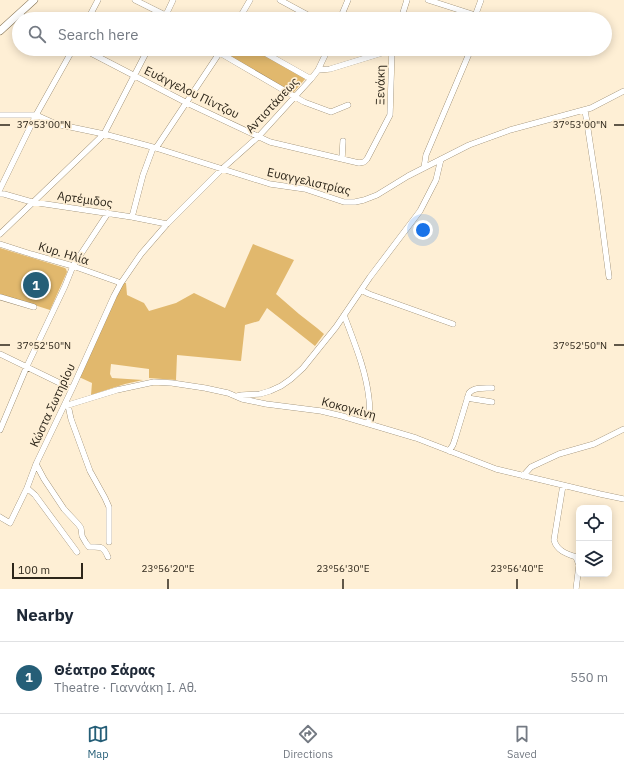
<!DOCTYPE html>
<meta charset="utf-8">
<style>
body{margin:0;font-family:"IBM Plex Sans",sans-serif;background:#f2f2f3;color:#1f2937}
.controls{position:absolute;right:12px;bottom:12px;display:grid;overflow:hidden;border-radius:8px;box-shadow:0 2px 10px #0003}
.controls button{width:36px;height:36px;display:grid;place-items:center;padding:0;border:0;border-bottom:1px solid #e0e1e3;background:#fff;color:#1f2937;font:20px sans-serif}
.scale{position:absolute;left:12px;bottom:10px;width:71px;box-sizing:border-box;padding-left:4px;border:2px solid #2d261a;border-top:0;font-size:11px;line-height:14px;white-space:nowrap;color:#2d261a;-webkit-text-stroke:3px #feefd5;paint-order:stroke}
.you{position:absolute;left:423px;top:230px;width:14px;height:14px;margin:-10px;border:3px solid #fff;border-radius:50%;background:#1a73e8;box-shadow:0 0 0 6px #1a73e833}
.badge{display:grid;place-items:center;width:26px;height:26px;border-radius:50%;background:#255e77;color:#fff;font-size:13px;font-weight:700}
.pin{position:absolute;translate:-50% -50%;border:2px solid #fff;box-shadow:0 1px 4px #0006}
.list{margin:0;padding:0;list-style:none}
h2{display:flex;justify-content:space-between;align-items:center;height:52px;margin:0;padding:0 16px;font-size:17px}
h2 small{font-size:13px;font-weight:400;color:#747a83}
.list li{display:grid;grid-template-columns:26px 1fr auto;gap:12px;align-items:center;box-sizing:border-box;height:72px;padding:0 16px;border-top:1px solid #e0e1e3}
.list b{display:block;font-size:15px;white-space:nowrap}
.list p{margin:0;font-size:13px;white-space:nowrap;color:#747a83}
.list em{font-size:13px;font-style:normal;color:#747a83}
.icon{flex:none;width:22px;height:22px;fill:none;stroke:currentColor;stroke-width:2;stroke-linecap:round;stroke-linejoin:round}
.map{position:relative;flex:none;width:624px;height:589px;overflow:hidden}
.search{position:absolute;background:#fff;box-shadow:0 2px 10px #0003;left:12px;right:12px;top:12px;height:44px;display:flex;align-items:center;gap:10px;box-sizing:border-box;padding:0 14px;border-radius:22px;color:#747a83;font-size:15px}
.sheet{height:124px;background:#fff}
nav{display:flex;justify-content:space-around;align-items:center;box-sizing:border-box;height:56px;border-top:1px solid #e0e1e3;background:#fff;font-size:11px;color:#747a83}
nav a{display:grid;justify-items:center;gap:2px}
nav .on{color:#255e77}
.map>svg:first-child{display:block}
</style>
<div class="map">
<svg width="624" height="589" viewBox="0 0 624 589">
<rect width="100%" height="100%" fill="#feefd5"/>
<path fill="#e1b86d" d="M 225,49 L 255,49 L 306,78 L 293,93 L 223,53 Z
M 253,244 L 294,260 L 276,294 L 299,314 L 317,328 L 324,334 L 315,346 L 267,308 L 259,321 L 245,325 L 241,361 L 177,355 L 176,380 L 149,378 L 149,369 L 111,364 L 110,374 L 112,378 L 143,380 L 125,384 L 91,395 L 92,383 L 79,377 L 123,283 L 126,283 L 127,295 L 144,303 L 149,311 L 176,303 L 194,293 L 225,308 Z
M 0,248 L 65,268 L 66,269 L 67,272 L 50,310 L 0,294 Z"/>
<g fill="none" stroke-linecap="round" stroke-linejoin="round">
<g stroke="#847355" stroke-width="6">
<path id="minor" d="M 135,0 L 173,19
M 280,0 L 315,19
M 428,0 L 475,15
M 19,15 L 27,19
M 88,19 L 98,0
M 164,19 L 173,0
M 239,19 L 250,0
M 340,19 L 348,0
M 401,19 L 407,0
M 474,19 L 481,0
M 83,49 L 187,103 L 270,142 L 359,163 L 364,162 L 367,159 L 390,115 L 392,49
M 258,49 L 311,79
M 220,53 L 304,102 L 331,112 L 348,105
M 318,70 L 330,69 L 395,49
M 585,110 L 599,201 L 609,277
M 0,115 L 36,115 L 56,124 L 104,134 L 156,148 L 270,184 L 305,189 L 344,202 L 355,202 L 364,200 L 377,195 L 408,176 L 469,145 L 510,130 L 591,108 L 624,91
M 156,148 L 222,49
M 342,159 L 343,141
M 424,168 L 426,155 L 471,49
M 0,189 L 36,115 L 73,49
M 0,194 L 4,194 L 32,202 L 132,217 L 167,224
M 132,217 L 143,175 L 153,148
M 0,234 L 104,134 L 148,49
M 0,244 L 31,254 L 73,266 L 121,283
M 361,290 L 369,294 L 453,324
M 0,297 L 34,307
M 344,315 C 354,342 366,370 369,399 C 370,407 369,416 369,424
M 0,354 L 72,389
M 237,396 L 242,395 L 260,394 L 270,391 L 281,386 L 291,379 L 303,368 L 336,327 L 370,277 L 420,211 L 436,180 L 441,159
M 467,398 L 492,402
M 68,405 L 71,419 L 90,471 L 105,498 L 109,507 L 109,542
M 65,406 L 117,390 L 154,382 L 172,383 L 205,388 L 228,393 L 242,399 L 266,404 L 321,411 L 342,416 L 416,438 L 496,469 L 600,494 L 624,499
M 0,430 L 27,366 L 65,286 L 73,266 L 108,213
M 449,451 L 453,445 L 455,439 L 469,393 C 474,387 484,388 492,388
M 36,464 L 44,479 L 64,509 L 78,524 L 81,528 L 82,536 L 86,543 L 89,547 C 100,547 103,545 108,557
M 523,476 L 531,467 L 559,454 L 594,444 L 624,429
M 563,485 L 554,540 C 557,551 567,554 576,557 L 579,565 L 576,589
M 27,488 L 35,495 L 77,552
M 0,517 L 10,523 L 27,488 L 36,464 L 72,389 L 114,296 L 121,283 L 141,254 L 167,224 L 222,169 L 259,136 L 311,79 L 318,70 L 328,49"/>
</g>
<g stroke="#847355" stroke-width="8">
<path id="major" d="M 0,31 L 34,0"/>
</g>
<use href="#minor" stroke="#fff" stroke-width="5.5"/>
<use href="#major" stroke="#fff" stroke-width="7"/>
</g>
<path fill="none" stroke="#2d261a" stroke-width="1.5" d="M 0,125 L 10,125M 614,125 L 624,125M 0,345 L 10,345M 614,345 L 624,345M 168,579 L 168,589M 343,579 L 343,589M 517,579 L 517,589"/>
<g text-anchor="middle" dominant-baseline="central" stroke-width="3.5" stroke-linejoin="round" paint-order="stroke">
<g font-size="12" fill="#2d261a" stroke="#feefd5">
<text transform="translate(380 85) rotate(-89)">Ξενάκη</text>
<text transform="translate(192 92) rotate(26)">Ευάγγελου Πίντζου</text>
<text transform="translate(272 105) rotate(-47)">Αντιστάσεως</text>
<text transform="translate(309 181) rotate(13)">Ευαγγελιστρίας</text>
<text transform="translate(85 199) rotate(8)">Αρτέμιδος</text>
<text transform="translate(64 253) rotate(17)">Κυρ. Ηλία</text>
<text transform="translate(52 405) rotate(-65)">Κώστα Σωτηρίου</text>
<text transform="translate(349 408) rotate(15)">Κοκογκίνη</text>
</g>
</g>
<g font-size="10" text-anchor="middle" fill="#2d261a" stroke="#feefd5" stroke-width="3.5" stroke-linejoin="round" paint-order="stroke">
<text x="44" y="128">37°53'00"N</text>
<text x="580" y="128">37°53'00"N</text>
<text x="44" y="349">37°52'50"N</text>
<text x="580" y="349">37°52'50"N</text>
<text x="168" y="572">23°56'20"E</text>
<text x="343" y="572">23°56'30"E</text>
<text x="517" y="572">23°56'40"E</text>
</g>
</svg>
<div class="controls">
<button><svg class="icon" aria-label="locate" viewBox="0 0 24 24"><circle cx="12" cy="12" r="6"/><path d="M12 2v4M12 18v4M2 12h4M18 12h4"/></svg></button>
<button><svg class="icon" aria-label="layers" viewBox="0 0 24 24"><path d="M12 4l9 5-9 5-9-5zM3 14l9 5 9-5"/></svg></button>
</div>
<div class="scale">100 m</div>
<div class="you"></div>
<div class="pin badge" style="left:36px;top:285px">1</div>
<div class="search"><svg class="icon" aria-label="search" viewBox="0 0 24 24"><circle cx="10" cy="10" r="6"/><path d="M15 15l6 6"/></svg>Search here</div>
</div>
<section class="sheet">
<h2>Nearby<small></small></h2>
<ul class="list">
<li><span class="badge">1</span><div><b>Θέατρο Σάρας</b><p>Theatre · Γιαννάκη Ι. Αθ.</p></div><em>550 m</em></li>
</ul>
</section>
<nav>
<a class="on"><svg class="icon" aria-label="map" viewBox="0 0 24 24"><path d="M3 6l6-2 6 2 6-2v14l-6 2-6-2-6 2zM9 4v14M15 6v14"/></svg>Map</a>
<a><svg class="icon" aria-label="directions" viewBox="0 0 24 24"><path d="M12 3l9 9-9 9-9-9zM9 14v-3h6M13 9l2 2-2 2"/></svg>Directions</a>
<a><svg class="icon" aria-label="saved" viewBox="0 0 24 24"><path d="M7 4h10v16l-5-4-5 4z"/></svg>Saved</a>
</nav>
